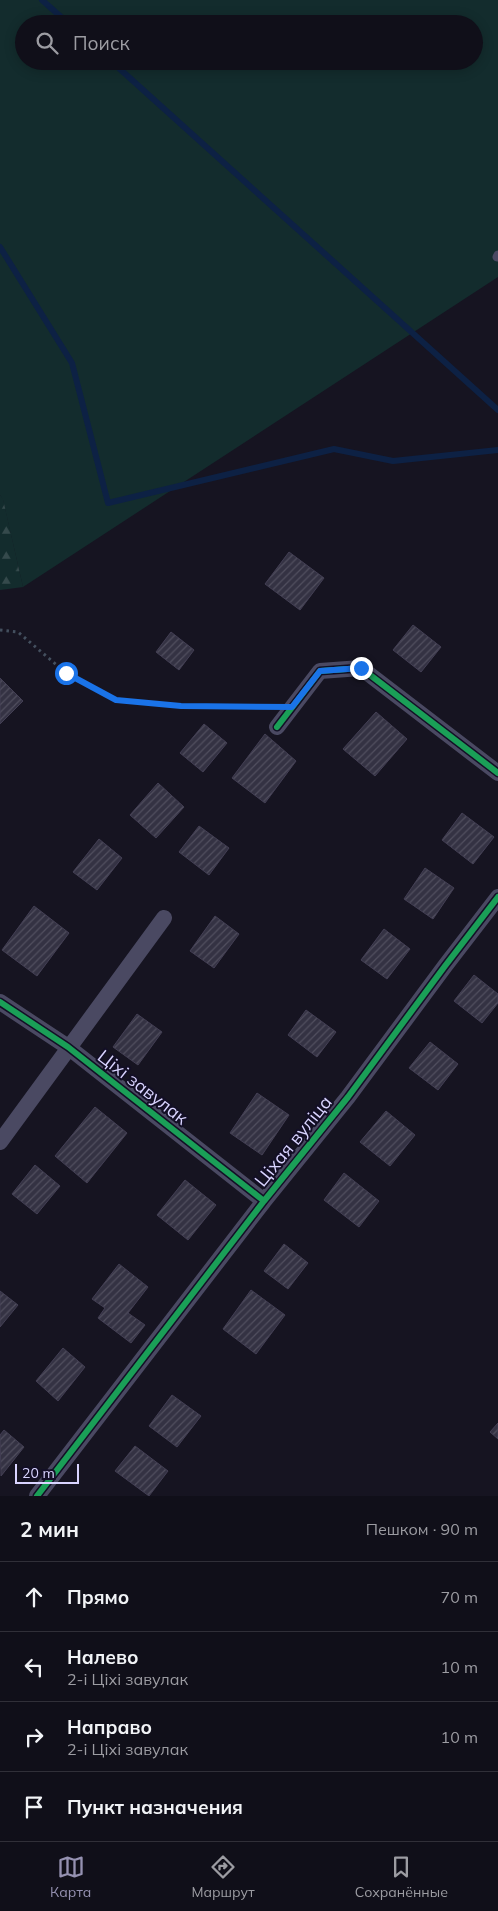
<!DOCTYPE html>
<html lang="ru">
<meta charset="utf-8">
<style>
body{margin:0;font-family:Mulish,sans-serif;background:#1e1d26;color:#f1f3f6}
.scale{position:absolute;left:15px;bottom:12px;width:64px;box-sizing:border-box;padding-left:5px;border:2px solid #d9d4ff;border-top:0;font-size:14px;line-height:18px;white-space:nowrap;color:#d9d4ff;-webkit-text-stroke:4px #130f26;paint-order:stroke}
.stop{position:absolute;width:15px;height:15px;margin:-11px;border:4px solid #1a73e8;border-radius:50%;background:#fff}
.stop.end{background:#1a73e8;border-color:#fff;box-shadow:0 1px 5px #0008}
.list{margin:0;padding:0;list-style:none}
h2{display:flex;justify-content:space-between;align-items:center;height:65px;margin:0;padding:0 20px;font-size:21px}
h2 small{font-size:16px;font-weight:400;color:#9c9ca2}
.list li{display:grid;grid-template-columns:32px 1fr auto;gap:15px;align-items:center;box-sizing:border-box;height:70px;padding:0 20px;border-top:1px solid #302f38}
.list b{display:block;font-size:19px;white-space:nowrap}
.list p{margin:0;font-size:16px;white-space:nowrap;color:#9c9ca2}
.list em{font-size:16px;font-style:normal;color:#9c9ca2}
.icon{flex:none;width:28px;height:28px;fill:none;stroke:currentColor;stroke-width:2;stroke-linecap:round;stroke-linejoin:round}
.map{position:relative;flex:none;width:498px;height:1496px;overflow:hidden}
.search{position:absolute;background:#100f19;box-shadow:0 2px 12px #0003;left:15px;right:15px;top:15px;height:55px;display:flex;align-items:center;gap:12px;box-sizing:border-box;padding:0 18px;border-radius:28px;color:#9c9ca2;font-size:19px}
.sheet{height:345px;background:#100f19}
nav{display:flex;justify-content:space-around;align-items:center;box-sizing:border-box;height:70px;border-top:1px solid #302f38;background:#100f19;font-size:14px;color:#9c9ca2}
nav a{display:grid;justify-items:center;gap:2px}
nav .on{color:#9591b1}
.map>svg:first-child{display:block}
</style>
<div class="map">
<svg width="498" height="1496" viewBox="0 0 498 1496">
<defs>
<pattern id="forest-firs" width="22" height="20" patternUnits="userSpaceOnUse" patternTransform="scale(1.25)"><rect width="22" height="20" fill="#132c2d"/><path d="M5 1l3.5 6h-7zM16 11l3.5 6h-7z" fill="#354a4c"/></pattern>
<pattern id="building-hatch" width="6" height="6" patternUnits="userSpaceOnUse" patternTransform="scale(1.25)"><rect width="6" height="6" fill="#343243"/><path d="M-1 1l2-2M0 6l6-6M5 7l2-2" fill="none" stroke="#514f5f"/></pattern>
</defs>
<rect width="100%" height="100%" fill="#161421"/>
<path fill="#132c2d" fill-rule="evenodd" d="M 0,0 L 498,0 L 498,277 L 23,587 L 3,500 L 0,495 ZM 24,24 L 474,24 L 474,61 L 24,61 Z"/>
<path fill="url(#forest-firs)" d="M 0,495 L 3,499 L 23,587 L 0,590 Z"/>
<g fill="none" stroke-linecap="round" stroke-linejoin="round">
<path stroke="#0d2144" stroke-width="6" d="M 42,0 L 69,24
M 111,61 L 498,410
M 0,247 L 72,363 L 108,503 L 334,449 L 393,461 L 498,450"/>
</g>
<path fill="url(#building-hatch)" stroke="#433f54" d="M 289,552 L 324,578 L 300,610 L 265,584 Z
M 413,625 L 441,647 L 421,672 L 393,650 Z
M 171,632 L 194,650 L 179,670 L 156,652 Z
M 0,678 L 23,701 L 0,724 Z
M 376,712 L 407,739 L 375,776 L 343,749 Z
M 204,724 L 227,743 L 203,772 L 180,753 Z
M 265,734 L 296,761 L 265,803 L 232,778 Z
M 158,783 L 184,807 L 156,838 L 130,815 Z
M 462,813 L 494,837 L 473,864 L 442,840 Z
M 199,826 L 229,848 L 209,875 L 179,852 Z
M 99,839 L 122,858 L 97,890 L 73,872 Z
M 425,868 L 454,888 L 433,919 L 404,899 Z
M 34,906 L 69,933 L 37,976 L 2,950 Z
M 215,916 L 239,934 L 214,968 L 190,951 Z
M 384,929 L 410,949 L 387,979 L 361,960 Z
M 474,975 L 498,994 L 498,1003 L 482,1023 L 454,1001 Z
M 306,1010 L 336,1032 L 317,1057 L 288,1035 Z
M 137,1014 L 162,1032 L 138,1065 L 113,1047 Z
M 430,1042 L 458,1064 L 438,1090 L 409,1068 Z
M 257,1093 L 289,1115 L 262,1155 L 230,1133 Z
M 95,1107 L 127,1133 L 87,1183 L 55,1156 Z
M 386,1111 L 415,1135 L 390,1166 L 360,1142 Z
M 35,1165 L 60,1186 L 37,1214 L 12,1194 Z
M 344,1173 L 379,1201 L 359,1227 L 324,1200 Z
M 185,1180 L 216,1205 L 188,1240 L 157,1215 Z
M 284,1244 L 308,1263 L 288,1289 L 264,1271 Z
M 119,1264 L 148,1287 L 128,1313 L 145,1325 L 131,1343 L 98,1318 L 105,1308 L 92,1299 Z
M 251,1290 L 285,1315 L 256,1354 L 223,1329 Z
M 0,1291 L 18,1305 L 0,1327 Z
M 63,1348 L 85,1367 L 58,1401 L 36,1381 Z
M 172,1395 L 201,1416 L 177,1447 L 149,1426 Z
M 498,1423 L 498,1439 L 490,1432 Z
M 4,1430 L 24,1447 L 1,1476 L 0,1435 Z
M 135,1446 L 168,1471 L 149,1496 L 115,1471 Z"/>
<g fill="none" stroke-linecap="round" stroke-linejoin="round">
<path stroke="#44505f" stroke-width="3" stroke-dasharray="2.5 4" stroke-linecap="butt" d="M 0,630 L 18,632 L 66,673 L 116,700 L 181,706 L 269,707"/>
<path stroke="#4a4962" stroke-width="9" d="M 497,257 L 498,255"/>
<path stroke="#4a4962" stroke-width="16" d="M 277,727 L 320,671 L 361,668 L 498,773
M 0,1002 L 68,1047 L 264,1201
M 0,1142 L 164,918
M 37,1496 L 264,1201 L 348,1097 L 445,966 L 498,897"/>
<g stroke="#130f26" stroke-width="9">
<path id="cycleway" d="M 277,727 L 320,671 L 361,668 L 498,773
M 0,1002 L 68,1047 L 264,1201
M 37,1496 L 264,1201 L 348,1097 L 445,966 L 498,897"/>
</g>
<use href="#cycleway" stroke="#1a9f57" stroke-width="6"/>
</g>
<g fill="none" stroke-linecap="round" stroke-linejoin="round">
<path stroke="#1a73e8" stroke-width="6" d="M 66,673 L 116,700 L 181,706 L 292,707 L 320,671 L 361,668"/>
</g>
<g text-anchor="middle" dominant-baseline="central" stroke-width="4" stroke-linejoin="round" paint-order="stroke">
<g font-size="18" fill="#d9d4ff" stroke="#130f26">
<text transform="translate(143 1087) rotate(38)">Ціхі завулак</text>
<text transform="translate(293 1141) rotate(-51)">Ціхая вуліца</text>
</g>
</g>
</svg>
<div class="scale">20 m</div>
<div class="stop" style="left:66px;top:673px"></div>
<div class="stop end" style="left:361px;top:668px"></div>
<div class="search"><svg class="icon" aria-label="search" viewBox="0 0 24 24"><circle cx="10" cy="10" r="6"/><path d="M15 15l6 6"/></svg>Поиск</div>
</div>
<section class="sheet">
<h2>2 мин<small>Пешком · 90 m</small></h2>
<ul class="list">
<li><svg class="icon" aria-label="ahead" viewBox="0 0 24 24"><path d="M12 20V5M6 11l6-6 6 6"/></svg><div><b>Прямо</b></div><em>70 m</em></li>
<li><svg class="icon" aria-label="left" viewBox="0 0 24 24"><path d="M17 20v-9H6M10 6l-5 5 5 5"/></svg><div><b>Налево</b><p>2-і Ціхі завулак</p></div><em>10 m</em></li>
<li><svg class="icon" aria-label="right" viewBox="0 0 24 24"><path d="M7 20v-9h11M14 6l5 5-5 5"/></svg><div><b>Направо</b><p>2-і Ціхі завулак</p></div><em>10 m</em></li>
<li><svg class="icon" aria-label="arrive" viewBox="0 0 24 24"><path d="M6 21V4h12l-3 4 3 4H6"/></svg><div><b>Пункт назначения</b></div></li>
</ul>
</section>
<nav>
<a class="on"><svg class="icon" aria-label="map" viewBox="0 0 24 24"><path d="M3 6l6-2 6 2 6-2v14l-6 2-6-2-6 2zM9 4v14M15 6v14"/></svg>Карта</a>
<a><svg class="icon" aria-label="directions" viewBox="0 0 24 24"><path d="M12 3l9 9-9 9-9-9zM9 14v-3h6M13 9l2 2-2 2"/></svg>Маршрут</a>
<a><svg class="icon" aria-label="saved" viewBox="0 0 24 24"><path d="M7 4h10v16l-5-4-5 4z"/></svg>Сохранённые</a>
</nav>
